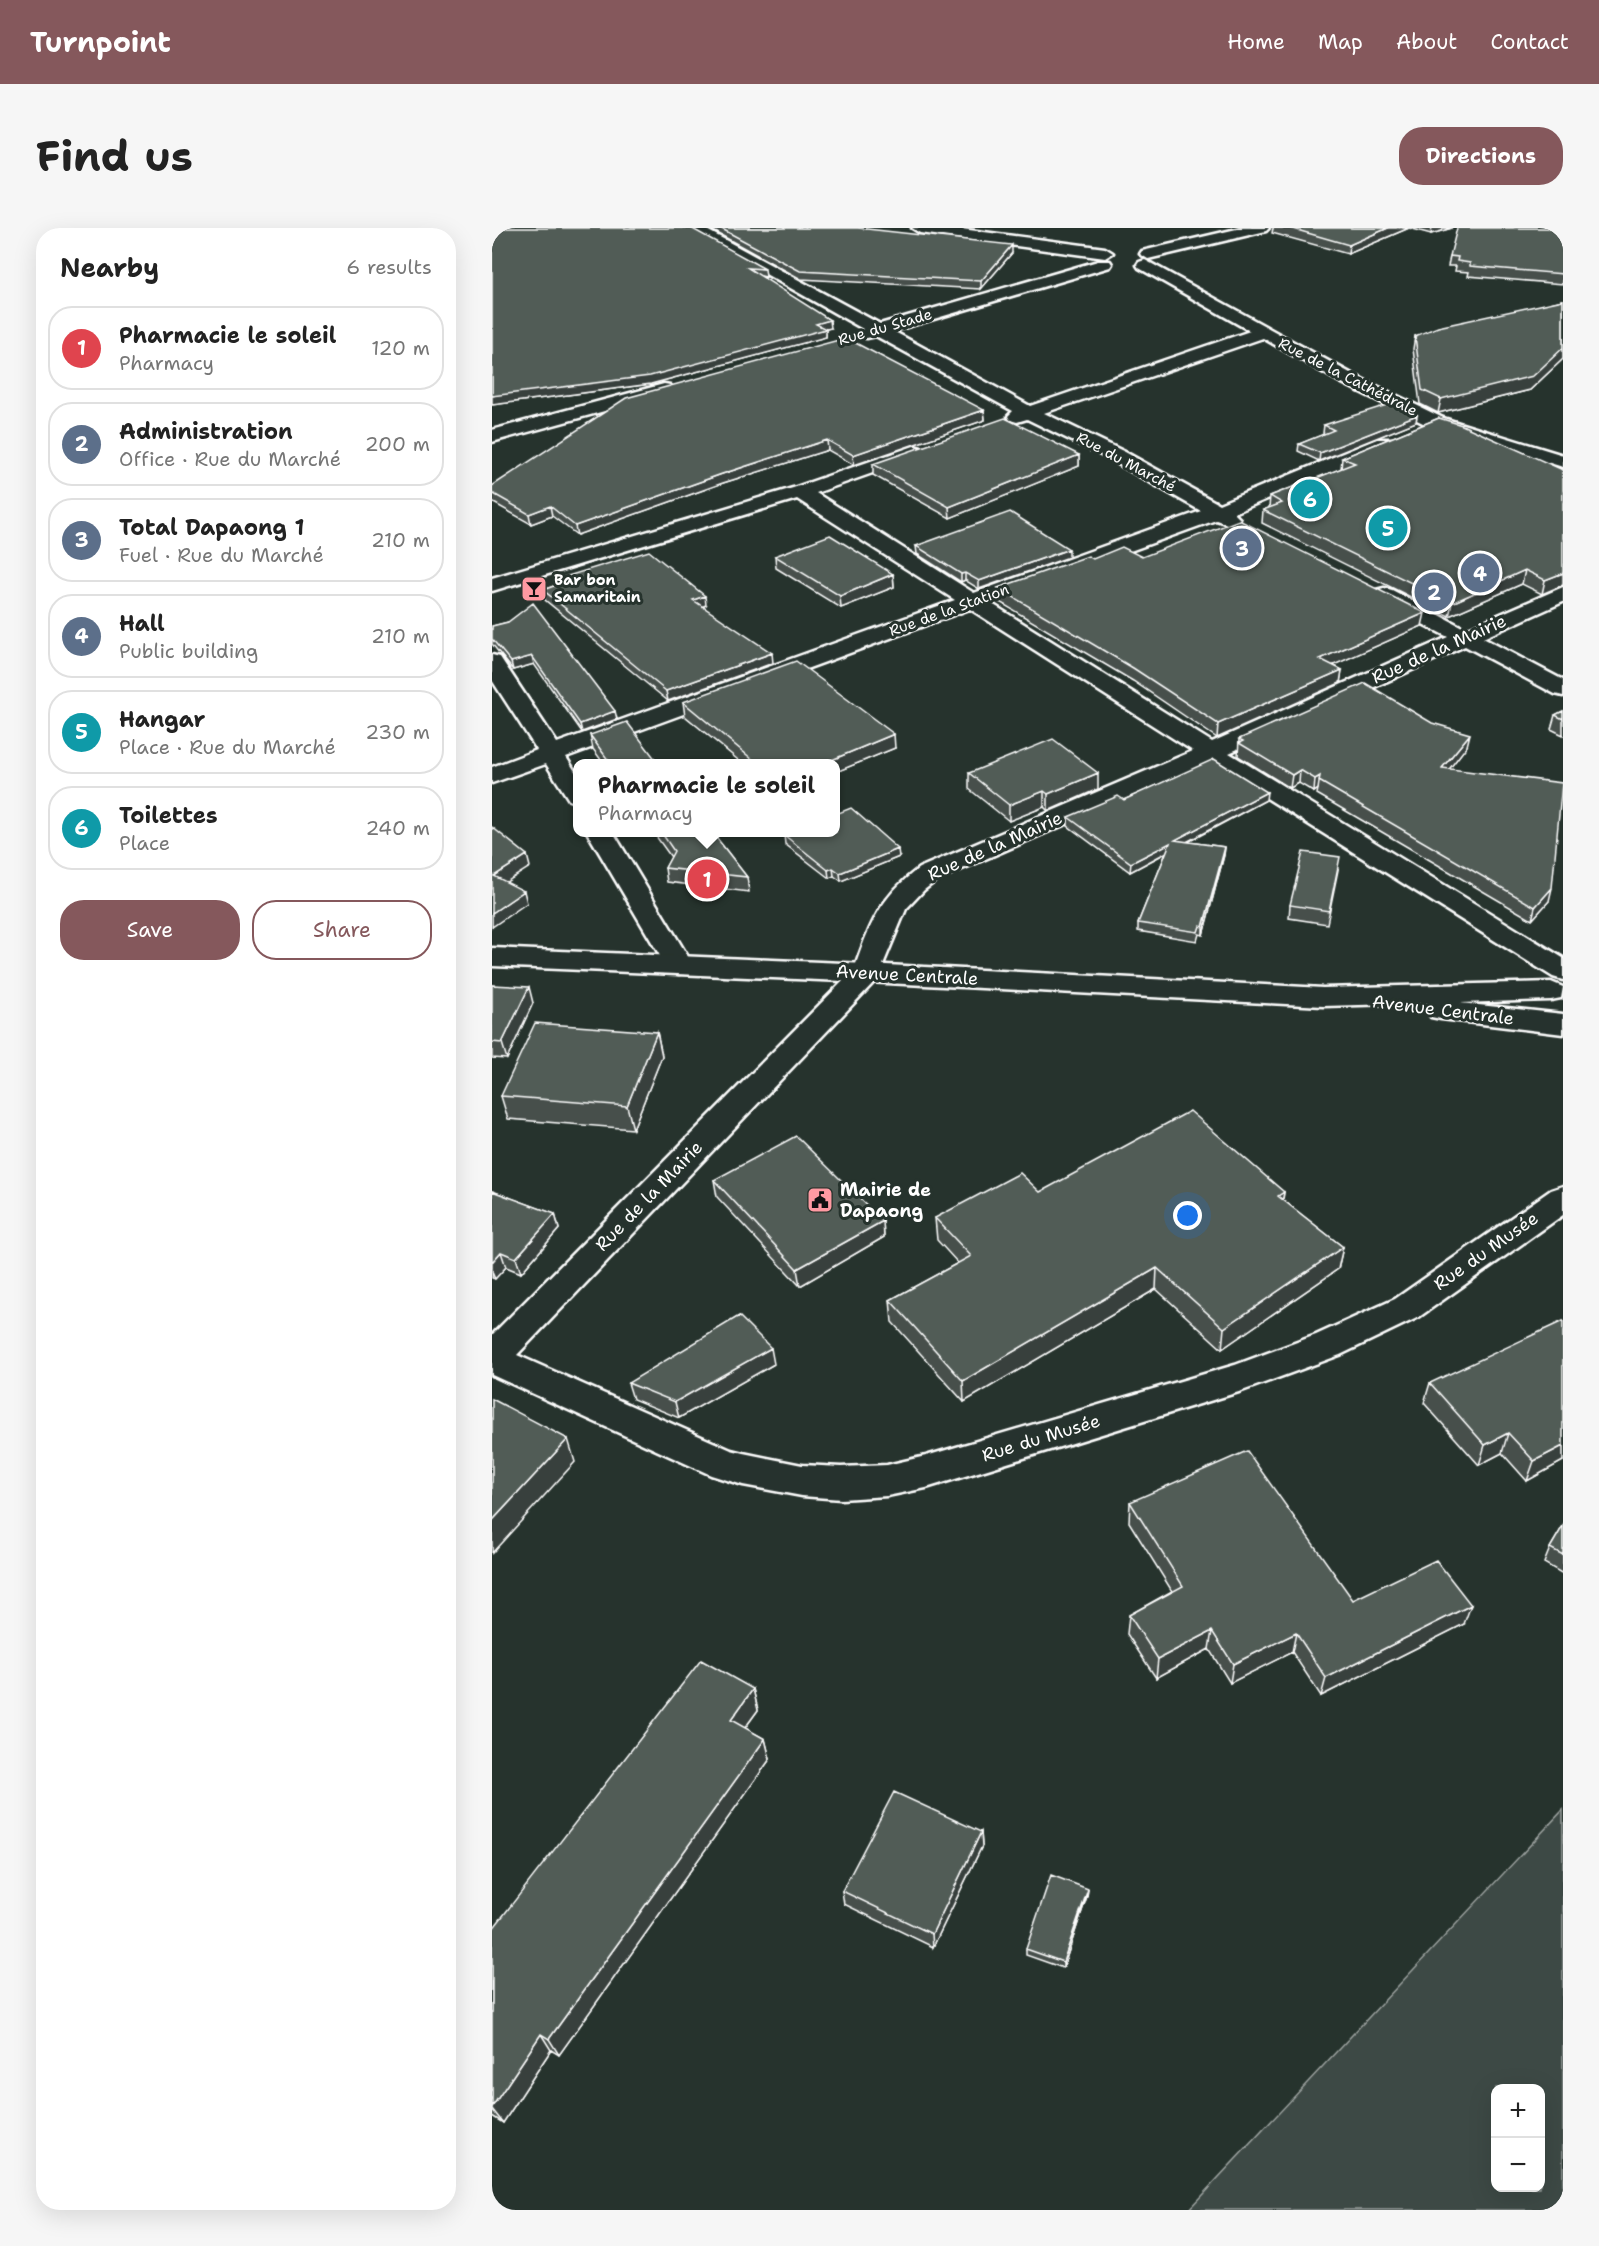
<!DOCTYPE html>
<meta charset="utf-8">
<style>
body{margin:0;font-family:"Shantell Sans",sans-serif;background:#f6f6f6;color:#222}
.controls{position:absolute;right:18px;bottom:18px;display:grid;overflow:hidden;border-radius:12px;box-shadow:0 6px 24px #0002}
.controls button{width:54px;height:54px;display:grid;place-items:center;padding:0;border:0;border-bottom:2px solid #e0e0e0;background:#fff;color:#222;font:30px sans-serif}
.you{position:absolute;left:696px;top:988px;width:21px;height:21px;margin:-15px;border:4px solid #fff;border-radius:50%;background:#1a73e8;box-shadow:0 0 0 9px #1a73e833}
.badge{display:grid;place-items:center;width:39px;height:39px;border-radius:50%;background:#85585c;color:#fff;font-size:20px;font-weight:700}
.pin{position:absolute;translate:-50% -50%;border:3px solid #fff;box-shadow:0 2px 6px #0006}
.popup{position:absolute;left:81px;top:531px;width:267px;height:78px;box-sizing:border-box;display:grid;place-content:center;border-radius:12px;background:#fff;filter:drop-shadow(0 2px 4px #0005);font-size:20px;white-space:nowrap;color:#767676}
.popup b{font-size:22px;color:#222}
.popup::after{content:'';position:absolute;left:50%;top:100%;margin-left:-12px;border:12px solid transparent;border-top-color:#fff}
.list{margin:0;padding:0;list-style:none}
h2{display:flex;justify-content:space-between;align-items:center;height:78px;margin:0;padding:0 24px;font-size:26px}
h2 small{font-size:20px;font-weight:400;color:#767676}
.list li{display:grid;grid-template-columns:39px 1fr auto;gap:18px;align-items:center;box-sizing:border-box;height:84px;margin:0 12px 12px;padding:0 12px;border:2px solid #e0e0e0;border-radius:24px}
.list b{display:block;font-size:22px;white-space:nowrap}
.list p{margin:0;font-size:20px;white-space:nowrap;color:#767676}
.list em{font-size:20px;font-style:normal;color:#767676}
.actions{display:flex;gap:12px;padding:18px 24px}
.actions a{flex:1;padding:14px 0;border:2px solid #85585c;border-radius:24px;text-align:center;font-size:21px;color:#85585c}
.actions .main{background:#85585c;color:#fff}
.map{position:relative;flex:none;width:1071px;height:1982px;overflow:hidden;border-radius:24px}
header{display:flex;align-items:center;gap:36px;box-sizing:border-box;height:84px;padding:0 30px;background:#85585c;color:#fff}
header strong{font-size:28px}
nav{display:flex;gap:33px;margin-inline-start:auto;font-size:21px}
.intro{display:flex;align-items:center;justify-content:space-between;box-sizing:border-box;height:144px;padding:0 36px}
h1{margin:0;font-size:42px}
.button{padding:15px 27px;border-radius:24px;background:#85585c;color:#fff;font-size:21px;font-weight:700}
main{display:flex;gap:36px;padding:0 36px}
aside{flex:1;background:#fff;border-radius:24px;box-shadow:0 6px 24px #0002}
.map>svg:first-child{display:block}
</style>
<header>
<strong>Turnpoint</strong>
<nav><a>Home</a><a>Map</a><a>About</a><a>Contact</a></nav>
</header>
<div class="intro"><h1>Find us</h1><a class="button">Directions</a></div>
<main>
<aside>
<h2>Nearby<small>6 results</small></h2>
<ul class="list">
<li><span class="badge" style="background:#e0444e">1</span><div><b>Pharmacie le soleil</b><p>Pharmacy</p></div><em>120 m</em></li>
<li><span class="badge" style="background:#5c6f8a">2</span><div><b>Administration</b><p>Office · Rue du Marché</p></div><em>200 m</em></li>
<li><span class="badge" style="background:#5c6f8a">3</span><div><b>Total Dapaong 1</b><p>Fuel · Rue du Marché</p></div><em>210 m</em></li>
<li><span class="badge" style="background:#5c6f8a">4</span><div><b>Hall</b><p>Public building</p></div><em>210 m</em></li>
<li><span class="badge" style="background:#0f9aa8">5</span><div><b>Hangar</b><p>Place · Rue du Marché</p></div><em>230 m</em></li>
<li><span class="badge" style="background:#0f9aa8">6</span><div><b>Toilettes</b><p>Place</p></div><em>240 m</em></li>
</ul>
<div class="actions"><a class="main">Save</a><a>Share</a></div>
</aside>
<div class="map">
<svg width="1071" height="1982" viewBox="0 0 1071 1982">
<rect width="100%" height="100%" fill="#26332d"/>
<filter id="ink" filterUnits="userSpaceOnUse"><feTurbulence type="fractalNoise" baseFrequency=".0167" numOctaves="2"/><feDisplacementMap in="SourceGraphic" scale="12" xChannelSelector="R" yChannelSelector="G"/><feConvolveMatrix kernelMatrix="1 2 1 2 8 2 1 2 1" color-interpolation-filters="sRGB"/></filter>
<g filter="url(#ink)">
<path fill="#3e4944" stroke="#9ea4a2" stroke-width="1.5" fill-rule="evenodd" d="M 1071,1582 L 1071,1982 L 696,1982 ZM 1004,1860 L 1048,1860 L 1048,1960 L 1004,1960 Z"/>
<g fill="none" stroke-linecap="round" stroke-linejoin="round">
<g stroke="#fff" stroke-width="5">
<path id="minor" d="M 192,0 L 211,0 L 388,96 L 606,33 L 618,33 L 620,36 L 618,39 L 401,103 L 538,178 L 758,103 L 647,40 L 645,37 L 647,34 L 653,32 L 860,146 L 951,190 L 1071,227 L 1071,239 L 937,198 L 848,154 L 771,110 L 552,185 L 633,224 L 727,276 L 885,211 L 899,211 L 902,215 L 899,219 L 742,285 L 748,291 L 745,295 L 738,297 L 724,292 L 497,374 L 720,514 L 956,409 L 884,372 L 881,367 L 884,362 L 892,360 L 900,362 L 974,401 L 1071,359 L 1071,374 L 991,410 L 1071,452 L 1071,468 L 1063,466 L 973,418 L 737,525 L 1071,730 L 1071,752 L 1061,749 L 717,534 L 445,652 L 432,662 L 414,681 L 385,751 L 25,1127 L 239,1222 L 251,1225 L 310,1237 L 349,1239 L 395,1237 L 434,1228 L 743,1137 L 824,1107 L 903,1071 L 1059,962 L 1071,958 L 1071,987 L 927,1089 L 848,1127 L 750,1163 L 434,1260 L 395,1268 L 349,1271 L 310,1268 L 251,1257 L 219,1247 L 0,1147 L 0,1107 L 362,742 C 377,698 388,669 427,640 L 701,523 L 478,381 L 74,529 L 86,548 L 86,575 L 77,572 L 54,536 L 0,555 L 0,539 L 45,522 L 0,452 L 0,427 L 8,429 L 65,515 L 463,372 L 305,271 L 0,363 L 0,350 L 301,260 L 422,218 L 429,220 L 432,224 L 429,228 L 324,265 L 482,365 L 709,283 L 619,232 L 535,191 L 525,194 L 518,192 L 516,188 L 521,183 L 384,108 L 375,110 L 369,109 L 366,105 L 371,101 Z
M 420,0 L 462,0 L 613,20 L 621,25 L 613,30 L 428,5 Z
M 749,0 L 777,0 L 774,3 L 656,31 L 648,26 L 650,23 Z
M 172,156 L 178,157 L 181,161 L 178,165 L 0,214 L 0,202 Z
M 95,604 L 121,604 L 201,737 L 197,743 L 187,746 L 177,743 Z"/>
</g>
<g stroke="#fff" stroke-width="5">
<path id="major" d="M 0,720 L 375,736 L 831,760 L 1059,754 L 1071,759 L 1069,770 L 1059,772 L 968,775 L 1071,786 L 1071,806 L 949,791 L 939,789 L 934,782 L 939,775 L 831,778 L 375,754 L 0,738 Z"/>
</g>
<use href="#minor" fill="#26332d" fill-rule="evenodd"/>
<use href="#major" fill="#26332d" fill-rule="evenodd"/>
</g>
<path fill="#464f4b" stroke="#fff" stroke-width="1.5" d="M 0,0 L 273,41 L 274,49 L 269,48 L 339,100 L 334,101 L 334,109 L 159,156 L 0,177 Z
M 216,0 L 366,0 L 520,25 L 489,61 L 309,51 Z
M 781,0 L 917,0 L 856,26 L 780,5 Z
M 917,0 L 960,0 L 939,6 Z
M 1071,0 L 1071,56 L 976,48 L 977,44 L 963,43 L 964,38 L 956,38 L 958,28 Z
M 1071,72 L 1071,131 L 1038,162 L 946,185 L 928,176 L 921,121 L 923,108 Z
M 492,182 L 493,192 L 362,237 L 336,222 L 231,255 L 85,307 L 60,288 L 39,296 L 0,274 L 0,258 Z
M 925,187 L 924,194 L 827,233 L 806,223 L 807,216 L 833,206 L 831,205 L 832,197 Z
M 947,190 L 1071,357 L 1050,366 L 1030,356 L 957,388 L 770,295 L 771,282 L 777,280 L 778,268 L 849,241 L 850,230 Z
M 587,227 L 587,238 L 458,290 L 381,247 L 381,236 Z
M 424,318 L 577,329 L 487,361 L 473,352 L 469,354 L 425,326 Z
M 283,328 L 401,346 L 402,359 L 349,380 L 284,340 Z
M 650,329 L 930,398 L 841,437 L 850,442 L 848,455 L 725,510 L 641,453 L 506,373 L 506,360 L 601,331 Z
M 69,350 L 214,377 L 211,379 L 281,435 L 176,473 L 53,372 L 51,362 L 70,355 Z
M 16,394 L 125,491 L 90,504 L 42,436 L 21,442 L 0,416 L 0,398 Z
M 191,474 L 403,520 L 344,544 L 344,536 L 251,536 L 193,488 Z
M 1071,483 L 1071,507 L 1059,501 L 1063,487 Z
M 98,507 L 167,536 L 112,536 L 101,521 Z
M 747,511 L 975,518 L 957,541 L 1057,673 L 1040,692 L 825,566 L 826,561 L 822,564 L 807,555 L 798,560 L 746,528 Z
M 477,545 L 606,561 L 556,583 L 552,579 L 517,593 L 477,561 Z
M 632,572 L 774,572 L 696,614 L 733,619 L 732,627 L 711,707 L 707,706 L 705,713 L 646,703 L 646,695 L 674,625 L 638,644 L 576,598 L 576,589 Z
M 161,604 L 220,604 L 255,649 L 257,664 L 175,654 L 173,640 L 179,629 Z
M 292,607 L 407,629 L 349,653 L 342,648 L 337,650 L 293,616 Z
M 846,642 L 835,696 L 797,690 L 798,677 Z
M 0,757 L 41,775 L 15,831 L 0,830 Z
M 165,804 L 170,828 L 141,901 L 16,891 L 9,868 Z
M 222,952 L 391,993 L 392,1009 L 308,1058 L 225,969 Z
M 0,963 L 63,986 L 67,1001 L 29,1045 L 14,1039 L 3,1051 L 0,1050 Z
M 548,964 L 792,964 L 791,972 L 851,1019 L 846,1041 L 730,1121 L 664,1061 L 472,1174 L 400,1094 L 398,1072 L 466,1035 L 445,1012 L 443,990 Z
M 282,1136 L 187,1190 L 141,1171 L 136,1155 Z
M 938,1155 L 1071,1233 L 1035,1253 L 1010,1225 L 987,1237 L 932,1175 Z
M 638,1274 L 861,1372 L 972,1396 L 829,1468 L 800,1424 L 738,1455 L 717,1421 L 664,1450 L 635,1406 L 637,1387 L 680,1363 L 637,1294 Z
M 1071,1298 L 1071,1346 L 1052,1335 L 1058,1320 Z
M 261,1461 L 266,1482 L 253,1500 L 273,1511 L 278,1531 L 67,1827 L 59,1822 L 11,1895 L 0,1888 L 0,1702 Z
M 489,1604 L 490,1618 L 441,1719 L 352,1676 L 350,1663 Z
M 596,1661 L 595,1668 L 571,1740 L 534,1727 L 534,1721 Z"/>
<path fill="#39403d" stroke="#fff" stroke-width="1.5" d="M 896,0 L 917,0 L 856,26 L 857,17 Z
M 940,0 L 960,0 L 939,6 Z
M 520,17 L 520,25 L 489,61 L 489,53 Z
M 338,92 L 339,100 L 334,101 L 334,109 L 159,156 L 0,177 L 0,168 Z
M 1071,120 L 1071,131 L 1038,162 L 946,185 L 949,171 Z
M 492,182 L 493,192 L 362,237 L 361,227 Z
M 925,187 L 924,194 L 827,233 L 828,225 Z
M 335,212 L 336,222 L 231,255 L 85,307 L 83,298 L 230,246 Z
M 587,227 L 587,238 L 458,290 L 457,279 Z
M 58,278 L 60,288 L 39,296 L 37,286 Z
M 577,321 L 577,329 L 487,361 L 487,353 Z
M 1033,342 L 1030,356 L 957,388 L 960,375 Z
M 473,345 L 473,352 L 469,354 L 469,346 Z
M 1071,345 L 1071,357 L 1050,366 L 1053,352 Z
M 401,346 L 402,359 L 349,380 L 348,368 Z
M 213,368 L 214,377 L 202,382 L 201,372 Z
M 933,385 L 930,398 L 826,444 L 828,431 Z
M 280,425 L 281,435 L 176,473 L 174,463 Z
M 40,428 L 42,436 L 21,442 L 19,434 Z
M 850,442 L 848,455 L 725,510 L 726,496 Z
M 123,483 L 125,491 L 90,504 L 88,496 Z
M 402,506 L 403,520 L 344,544 L 344,536 L 330,536 Z
M 978,506 L 975,518 L 948,553 L 950,540 Z
M 808,542 L 807,555 L 798,560 L 800,547 Z
M 606,545 L 606,561 L 556,583 L 556,566 Z
M 828,548 L 826,561 L 822,564 L 823,551 Z
M 552,563 L 552,579 L 517,593 L 517,577 Z
M 775,564 L 774,572 L 683,620 L 683,612 Z
M 678,615 L 677,623 L 638,644 L 639,635 Z
M 733,619 L 732,627 L 711,707 L 711,699 Z
M 406,621 L 407,629 L 349,653 L 348,645 Z
M 35,627 L 38,639 L 5,660 L 2,648 Z
M 341,640 L 342,648 L 337,650 L 336,642 Z
M 1060,660 L 1057,673 L 1040,692 L 1043,679 Z
M 32,663 L 35,675 L 0,699 L 0,685 Z
M 37,759 L 41,775 L 15,831 L 10,815 Z
M 165,804 L 170,828 L 141,901 L 135,878 Z
M 792,964 L 788,986 L 786,968 Z
M 63,986 L 67,1001 L 29,1045 L 24,1030 Z
M 391,993 L 392,1009 L 308,1058 L 305,1041 Z
M 851,1019 L 846,1041 L 730,1121 L 732,1100 Z
M 9,1024 L 14,1039 L 3,1051 L 0,1044 L 0,1034 Z
M 665,1040 L 664,1061 L 472,1174 L 471,1153 Z
M 279,1120 L 282,1136 L 187,1190 L 183,1174 Z
M 1016,1205 L 1010,1225 L 987,1237 L 993,1217 Z
M 76,1211 L 83,1234 L 0,1325 L 0,1293 Z
M 1071,1218 L 1071,1233 L 1035,1253 L 1042,1233 Z
M 979,1377 L 972,1396 L 829,1468 L 834,1450 Z
M 720,1403 L 717,1421 L 664,1450 L 666,1431 Z
M 804,1405 L 800,1424 L 738,1455 L 741,1436 Z
M 261,1461 L 266,1482 L 244,1512 L 239,1492 Z
M 273,1511 L 278,1531 L 67,1827 L 57,1811 Z
M 489,1604 L 490,1618 L 441,1719 L 440,1706 Z
M 596,1661 L 595,1668 L 571,1740 L 571,1734 Z
M 49,1806 L 59,1822 L 11,1895 L 0,1881 L 0,1879 Z"/>
<path fill="#515c57" stroke="#fff" stroke-width="1.5" d="M 0,0 L 199,0 L 273,41 L 256,40 L 338,92 L 324,96 L 334,101 L 158,148 L 0,168 Z
M 228,0 L 366,0 L 520,17 L 489,53 L 308,43 Z
M 798,0 L 896,0 L 857,17 Z
M 965,0 L 1071,0 L 1071,46 L 978,38 L 978,35 L 965,33 L 966,29 L 958,28 Z
M 1071,72 L 1071,120 L 1041,148 L 949,171 L 930,162 L 923,108 L 946,99 Z
M 354,110 L 492,182 L 361,227 L 335,212 L 230,246 L 83,298 L 58,278 L 37,286 L 0,265 L 0,258 L 134,170 Z
M 901,175 L 925,187 L 828,225 L 807,216 L 842,202 L 832,197 Z
M 513,190 L 587,227 L 457,279 L 381,236 Z
M 947,190 L 970,197 L 1071,242 L 1071,345 L 1053,352 L 1033,342 L 960,375 L 771,282 L 790,275 L 778,268 L 863,235 L 850,230 Z
M 518,284 L 577,321 L 487,353 L 473,345 L 469,346 L 424,318 Z
M 747,292 L 933,385 L 828,431 L 850,442 L 726,496 L 641,440 L 506,360 L 596,328 L 601,331 L 630,319 L 650,329 Z
M 338,307 L 401,346 L 348,368 L 283,328 Z
M 157,323 L 213,368 L 201,372 L 280,425 L 174,463 L 51,362 L 73,354 L 69,350 Z
M 41,375 L 123,483 L 88,496 L 40,428 L 19,434 L 0,411 L 0,398 L 16,394 Z
M 304,433 L 402,506 L 330,536 L 266,536 L 191,474 Z
M 873,455 L 940,495 L 978,506 L 950,540 L 1070,555 L 1060,660 L 1043,679 L 827,553 L 828,548 L 823,551 L 808,542 L 800,547 L 747,515 L 751,513 L 747,511 Z
M 1071,483 L 1071,491 L 1063,487 Z
M 135,494 L 167,536 L 119,536 L 98,507 Z
M 561,511 L 606,545 L 556,566 L 552,563 L 517,577 L 477,545 Z
M 722,531 L 775,564 L 683,612 L 733,619 L 711,699 L 708,698 L 706,704 L 646,695 L 678,615 L 639,635 L 576,589 L 626,568 L 632,572 Z
M 359,580 L 406,621 L 348,645 L 341,640 L 336,642 L 292,607 L 298,604 L 344,604 L 344,586 Z
M 0,599 L 35,627 L 2,648 L 32,663 L 0,685 Z
M 169,604 L 220,604 L 255,649 L 173,640 L 182,623 Z
M 811,624 L 848,629 L 837,683 L 798,677 Z
M 0,757 L 37,759 L 10,815 L 0,814 Z
M 43,795 L 165,804 L 135,878 L 9,868 Z
M 698,883 L 792,964 L 786,968 L 851,1019 L 732,1100 L 665,1040 L 471,1153 L 398,1072 L 479,1028 L 443,990 L 528,945 L 548,964 Z
M 304,908 L 391,993 L 305,1041 L 222,952 Z
M 0,963 L 63,986 L 24,1030 L 9,1024 L 0,1034 Z
M 247,1088 L 279,1120 L 183,1174 L 136,1155 Z
M 1071,1093 L 1071,1218 L 1042,1233 L 1016,1205 L 993,1217 L 938,1155 Z
M 0,1171 L 76,1211 L 0,1293 Z
M 755,1223 L 861,1372 L 944,1332 L 979,1377 L 834,1450 L 804,1405 L 741,1436 L 720,1403 L 666,1431 L 637,1387 L 691,1358 L 638,1274 Z
M 1071,1298 L 1071,1327 L 1058,1320 Z
M 209,1432 L 261,1461 L 239,1492 L 273,1511 L 57,1811 L 49,1806 L 0,1879 L 0,1702 Z
M 402,1564 L 489,1604 L 440,1706 L 350,1663 Z
M 559,1647 L 596,1661 L 571,1734 L 534,1721 Z"/>
</g>
<defs>
<g id="bar-square" transform="scale(1.35)"><rect x="-9" y="-9" width="18" height="18" rx="4" fill="#ff9aa2" stroke="#26332d"/><path d="M-6-5H6L.8 .8V4.5H3.5V6h-7V4.5H-.8V.8Z" fill="#111"/></g>
<g id="civic-square" transform="scale(1.35)"><rect x="-9" y="-9" width="18" height="18" rx="4" fill="#ff9aa2" stroke="#26332d"/><path d="M-.6-6.5H3V-4.5H.6V-3L4-1V1h2V6H-6V1h2V-1L-.6-3ZM-1.2 2.5V6h2.4V2.5Z" fill="#111"/></g>
</defs>
<g fill-rule="evenodd">
<use href="#bar-square" x="42" y="361"/>
<use href="#civic-square" x="328" y="972"/>
</g>
<g text-anchor="middle" dominant-baseline="central" stroke-width="6" stroke-linejoin="round" paint-order="stroke">
<g font-size="15" fill="#fff" stroke="#26332d">
<text transform="translate(393 99) rotate(-16)">Rue du Stade</text>
<text transform="translate(856 149) rotate(27)">Rue de la Cathédrale</text>
<text transform="translate(634 234) rotate(28)">Rue du Marché</text>
<text transform="translate(457 382) rotate(-20)">Rue de la Station</text>
</g>
<g font-size="15" font-weight="bold" fill="#fff" stroke="#26332d" text-anchor="start">
<text x="62" y="352">Bar bon<tspan x="62" dy="17">Samaritain</tspan></text>
</g>
<g font-size="18" fill="#fff" stroke="#26332d">
<text transform="translate(947 421) rotate(-24)">Rue de la Mairie</text>
<text transform="translate(503 618) rotate(-24)">Rue de la Mairie</text>
<text transform="translate(415 747) rotate(3)">Avenue Centrale</text>
<text transform="translate(951 782) rotate(7)">Avenue Centrale</text>
<text transform="translate(157 968) rotate(-46)">Rue de la Mairie</text>
<text transform="translate(994 1023) rotate(-35)">Rue du Musée</text>
<text transform="translate(549 1210) rotate(-17)">Rue du Musée</text>
</g>
<g font-size="18" font-weight="bold" fill="#fff" stroke="#26332d" text-anchor="start">
<text x="348" y="962">Mairie de<tspan x="348" dy="21">Dapaong</tspan></text>
</g>
</g>
</svg>
<div class="controls">
<button>+</button>
<button>−</button>
</div>
<div class="you"></div>
<div class="pin badge" style="left:215px;top:651px;background:#e0444e">1</div>
<div class="popup"><b>Pharmacie le soleil</b>Pharmacy</div>
<div class="pin badge" style="left:942px;top:364px;background:#5c6f8a">2</div>
<div class="pin badge" style="left:750px;top:320px;background:#5c6f8a">3</div>
<div class="pin badge" style="left:988px;top:345px;background:#5c6f8a">4</div>
<div class="pin badge" style="left:896px;top:300px;background:#0f9aa8">5</div>
<div class="pin badge" style="left:818px;top:271px;background:#0f9aa8">6</div>
</div>
</main>
